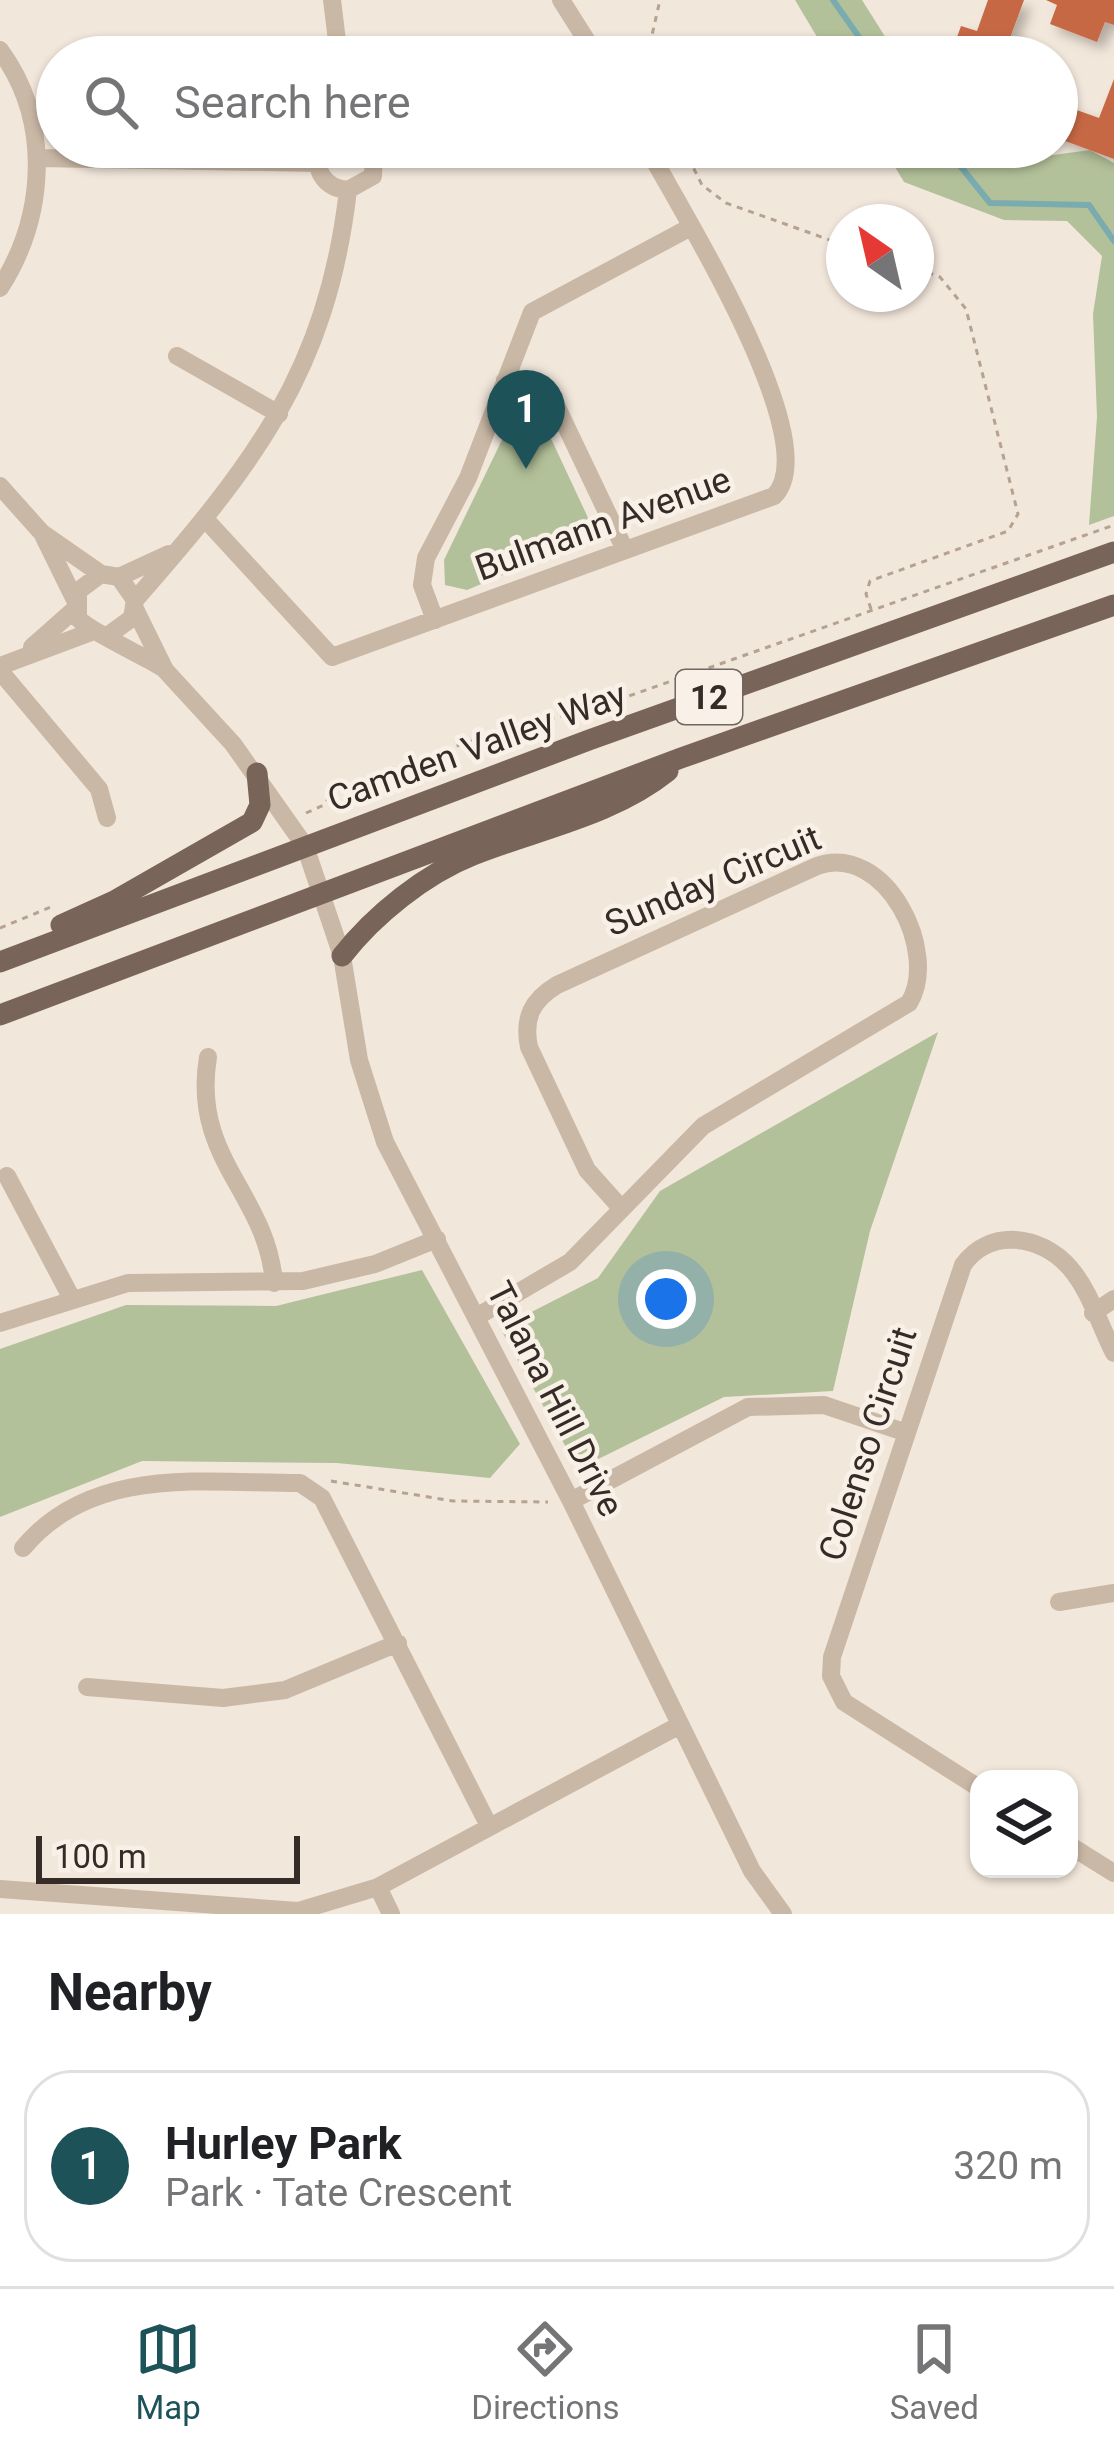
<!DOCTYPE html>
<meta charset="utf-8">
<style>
body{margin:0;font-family:Roboto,sans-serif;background:#f6f6f6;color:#202124}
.controls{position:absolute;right:36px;bottom:36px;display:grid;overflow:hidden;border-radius:24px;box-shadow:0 3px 9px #0004}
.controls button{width:108px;height:108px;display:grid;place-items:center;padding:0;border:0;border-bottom:3px solid #e0e0e0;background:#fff;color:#202124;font:60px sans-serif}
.compass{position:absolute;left:826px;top:204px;width:108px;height:108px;border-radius:50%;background:#fff;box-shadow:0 3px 9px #0004;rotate:326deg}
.scale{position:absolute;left:36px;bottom:30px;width:264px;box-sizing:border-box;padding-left:12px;border:6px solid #362c27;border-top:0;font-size:33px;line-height:42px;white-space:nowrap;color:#362c27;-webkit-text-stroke:9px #f9f1e7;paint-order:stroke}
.you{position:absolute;left:666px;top:1299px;width:42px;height:42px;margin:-30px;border:9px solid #fff;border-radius:50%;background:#1a73e8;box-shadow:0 0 0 18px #1a73e833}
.badge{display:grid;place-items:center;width:78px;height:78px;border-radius:50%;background:#1d5258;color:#fff;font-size:39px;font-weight:700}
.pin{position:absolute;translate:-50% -99px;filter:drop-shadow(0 3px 6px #0008)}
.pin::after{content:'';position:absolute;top:63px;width:42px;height:36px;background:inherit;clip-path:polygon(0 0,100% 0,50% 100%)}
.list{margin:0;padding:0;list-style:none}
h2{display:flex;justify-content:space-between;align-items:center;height:156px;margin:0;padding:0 48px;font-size:51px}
h2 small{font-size:39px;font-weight:400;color:#757577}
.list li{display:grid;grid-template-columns:78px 1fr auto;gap:36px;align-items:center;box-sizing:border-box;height:192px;margin:0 24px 24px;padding:0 24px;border:3px solid #e0e0e0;border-radius:48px}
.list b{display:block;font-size:45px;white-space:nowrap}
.list p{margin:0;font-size:39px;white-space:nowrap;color:#757577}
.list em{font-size:39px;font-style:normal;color:#757577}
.icon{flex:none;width:66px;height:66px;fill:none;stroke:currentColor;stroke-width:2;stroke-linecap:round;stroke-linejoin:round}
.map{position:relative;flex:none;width:1114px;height:1914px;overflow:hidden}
.search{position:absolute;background:#fff;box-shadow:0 3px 9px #0004;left:36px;right:36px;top:36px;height:132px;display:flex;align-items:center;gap:30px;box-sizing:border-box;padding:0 42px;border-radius:66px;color:#757577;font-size:45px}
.sheet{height:372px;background:#fff}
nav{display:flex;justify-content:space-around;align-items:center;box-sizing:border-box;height:168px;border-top:3px solid #e0e0e0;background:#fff;font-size:33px;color:#757577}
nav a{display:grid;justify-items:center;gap:6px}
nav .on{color:#1d5258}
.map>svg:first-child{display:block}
</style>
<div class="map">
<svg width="1114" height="1914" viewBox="0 0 1114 1914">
<defs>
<filter id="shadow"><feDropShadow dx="7" dy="7" stdDeviation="6" flood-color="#0004"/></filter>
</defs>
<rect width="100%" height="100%" fill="#f2e7db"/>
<path fill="#b3c19a" d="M 795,0 L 862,0 L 898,57 L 829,57 Z
M 883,147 L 998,147 L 1024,159 L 1090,150 L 1114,163 L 1114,516 L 1089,525 L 1097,417 L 1093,314 L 1102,256 L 1067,221 L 1004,220 L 904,182 Z
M 515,413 L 540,415 L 590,522 L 588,539 L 467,590 L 445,585 L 444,560 Z
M 938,1032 L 870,1231 L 833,1391 L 724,1397 L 578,1469 L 500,1328 L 598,1278 L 660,1191 Z
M 422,1270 L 520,1444 L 490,1478 L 337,1463 L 142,1461 L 0,1517 L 0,1349 L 126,1305 L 276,1306 Z"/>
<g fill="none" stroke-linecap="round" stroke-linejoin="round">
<path stroke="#79abaf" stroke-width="6" d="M 833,0 L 873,57
M 945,147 L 990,203 L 1089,205 L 1114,241"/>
</g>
<path fill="#c76744" filter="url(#shadow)" d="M 988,0 L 1024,0 L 1003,57 L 951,54 L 961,26 L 977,31 Z
M 1046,0 L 1114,0 L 1114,25 L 1105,22 L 1097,42 L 1050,24 L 1057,5 Z
M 1114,79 L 1114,159 L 1057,138 L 1057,103 L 1099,118 Z"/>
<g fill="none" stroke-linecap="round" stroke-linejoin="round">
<path stroke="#b6a291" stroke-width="3" stroke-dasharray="6 6" stroke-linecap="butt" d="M 647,57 L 660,0
M 683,147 L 702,185 L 726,203 L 844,245
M 871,609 L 866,594 L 870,581 L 1008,531 L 1018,514 L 966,309 L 940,277 L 916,268
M 306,813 L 324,805 L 334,790 L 415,760 L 508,729 L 595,708 L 1114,525
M 0,928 L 51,907
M 331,1481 L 453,1501 L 548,1502"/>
<path stroke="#cab8a6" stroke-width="18" d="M 332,0 L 339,57
M 561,0 L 597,57
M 0,50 C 52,121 46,216 0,288
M 320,147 C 313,170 324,188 348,190 L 373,176 L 374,147
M 39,158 L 317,163
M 177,356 L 279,414
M 505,380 L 554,401 L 625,550
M 0,486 L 42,533 L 101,574
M 207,521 L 332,657 L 774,496 C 828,443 679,208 647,147
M 44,537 L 75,600
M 119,577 L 169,554
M 135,600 C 252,466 327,373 348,190
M 135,609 L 165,670 L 233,744 L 305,846 L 342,956 L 359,1060 L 385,1142 L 571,1501 L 752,1871 L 783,1914
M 435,620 L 422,585 L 426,558 L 468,478 L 532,312 L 689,228
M 110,634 L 132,618 L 135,600 L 119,577 L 101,574 L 78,591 L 78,618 C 86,629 143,656 161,667
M 32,647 L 75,609
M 0,666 L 91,632
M 0,671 L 99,789 L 107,818
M 208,1057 C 191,1159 267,1193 274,1283
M 7,1176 L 71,1297
M 1093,1313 L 1114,1299
M 478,1316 L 570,1262 L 703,1126 L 909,1003 C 940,953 886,842 817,866 L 557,985 C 532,1000 523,1018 529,1047 L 587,1170 L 621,1208
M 0,1323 L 128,1283 L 303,1281 L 375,1264 L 437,1239
M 571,1501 L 748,1407 L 824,1405 L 907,1433
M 23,1548 C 92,1465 203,1483 300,1483 L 322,1498 L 489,1826
M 1059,1602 L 1114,1593
M 87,1687 L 223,1698 L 285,1690 L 398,1643
M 979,1788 L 844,1702 L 831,1676 L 832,1657 L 963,1265 C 989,1228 1041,1234 1070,1268 C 1090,1291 1100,1326 1114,1353
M 1069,1845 L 1114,1873
M 378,1887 L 391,1914
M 0,1889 L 298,1911 L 378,1887 L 678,1726"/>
<path stroke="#786458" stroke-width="21" d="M 61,925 L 114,901 L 252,822 L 260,805 L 257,773
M 342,956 C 374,915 425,874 473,855 C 538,829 612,816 668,771
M 0,962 L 589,740 L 1114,552
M 0,1015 L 681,758 L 1114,605"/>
</g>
<g text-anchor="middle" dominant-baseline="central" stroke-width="9" stroke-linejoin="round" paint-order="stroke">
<rect fill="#f9f1e7" stroke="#706761" stroke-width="3" x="676" y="670" width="66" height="54" rx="9"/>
<g font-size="33" font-weight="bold" fill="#362c27">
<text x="709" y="697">12</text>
</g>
<g font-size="36" fill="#362c27" stroke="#f9f1e7">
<text transform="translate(603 524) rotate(-20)">Bulmann Avenue</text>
<text transform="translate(477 747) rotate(-20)">Camden Valley Way</text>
<text transform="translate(713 881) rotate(-23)">Sunday Circuit</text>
<text transform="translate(555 1399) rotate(63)">Talana Hill Drive</text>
<text transform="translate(868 1444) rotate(-72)">Colenso Circuit</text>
</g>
</g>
</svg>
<div class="controls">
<button><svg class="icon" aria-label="layers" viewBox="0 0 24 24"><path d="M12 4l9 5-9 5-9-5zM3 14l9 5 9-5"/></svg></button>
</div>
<svg class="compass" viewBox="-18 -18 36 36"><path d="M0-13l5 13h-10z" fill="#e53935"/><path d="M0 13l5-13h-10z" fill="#757577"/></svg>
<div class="scale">100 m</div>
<div class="you"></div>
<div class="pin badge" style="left:526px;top:469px">1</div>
<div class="search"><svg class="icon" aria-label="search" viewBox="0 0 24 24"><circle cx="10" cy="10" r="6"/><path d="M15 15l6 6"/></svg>Search here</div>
</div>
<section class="sheet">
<h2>Nearby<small></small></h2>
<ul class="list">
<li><span class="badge">1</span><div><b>Hurley Park</b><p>Park · Tate Crescent</p></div><em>320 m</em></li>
</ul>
</section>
<nav>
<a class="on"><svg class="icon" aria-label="map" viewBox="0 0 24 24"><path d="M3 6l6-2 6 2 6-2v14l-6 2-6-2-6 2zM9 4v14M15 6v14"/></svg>Map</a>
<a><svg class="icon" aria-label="directions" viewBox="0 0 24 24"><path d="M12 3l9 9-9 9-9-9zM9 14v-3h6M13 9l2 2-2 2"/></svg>Directions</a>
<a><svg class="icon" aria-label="saved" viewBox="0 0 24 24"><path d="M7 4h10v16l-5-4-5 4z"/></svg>Saved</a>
</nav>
